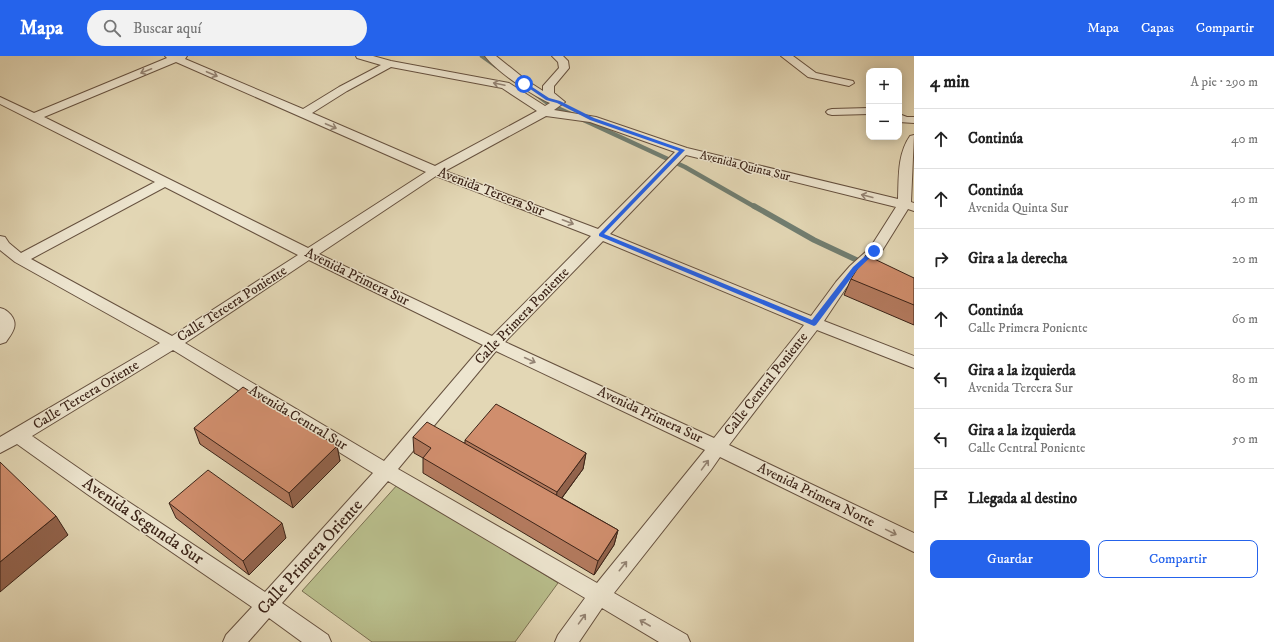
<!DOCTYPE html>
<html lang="es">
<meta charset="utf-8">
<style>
body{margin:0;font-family:"IM FELL DW Pica",serif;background:#f2f2f2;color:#222}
.controls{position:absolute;right:12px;top:12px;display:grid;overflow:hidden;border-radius:8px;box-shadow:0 2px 10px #0003}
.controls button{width:36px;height:36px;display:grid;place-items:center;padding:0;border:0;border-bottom:1px solid #e0e0e0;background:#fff;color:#222;font:20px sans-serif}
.stop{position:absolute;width:12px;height:12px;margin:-9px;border:3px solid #2563eb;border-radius:50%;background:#fff}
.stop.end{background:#2563eb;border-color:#fff;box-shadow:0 1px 4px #0008}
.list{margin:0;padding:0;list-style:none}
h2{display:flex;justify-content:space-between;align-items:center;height:52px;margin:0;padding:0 16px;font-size:17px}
h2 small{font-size:13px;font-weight:400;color:#767676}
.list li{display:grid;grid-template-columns:26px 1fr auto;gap:12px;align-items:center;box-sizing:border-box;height:60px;padding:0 16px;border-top:1px solid #e0e0e0}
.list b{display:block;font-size:15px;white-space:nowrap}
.list p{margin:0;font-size:13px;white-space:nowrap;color:#767676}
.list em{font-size:13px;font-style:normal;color:#767676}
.actions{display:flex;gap:8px;padding:12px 16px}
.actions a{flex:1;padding:9px 0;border:1px solid #2563eb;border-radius:8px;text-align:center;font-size:14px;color:#2563eb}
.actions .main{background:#2563eb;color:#fff}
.icon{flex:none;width:22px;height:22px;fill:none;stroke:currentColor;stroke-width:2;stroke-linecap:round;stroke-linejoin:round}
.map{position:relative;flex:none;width:914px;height:586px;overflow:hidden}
header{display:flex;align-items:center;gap:24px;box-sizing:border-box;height:56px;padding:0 20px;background:#2563eb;color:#fff}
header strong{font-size:19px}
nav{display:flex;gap:22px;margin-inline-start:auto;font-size:14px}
.search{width:280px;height:36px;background:#f2f2f2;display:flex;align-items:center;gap:10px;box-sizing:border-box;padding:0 14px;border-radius:22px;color:#767676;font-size:15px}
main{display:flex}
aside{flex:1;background:#fff}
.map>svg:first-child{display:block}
</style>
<header>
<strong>Mapa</strong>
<div class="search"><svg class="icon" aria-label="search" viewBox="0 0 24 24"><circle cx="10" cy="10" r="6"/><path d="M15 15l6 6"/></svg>Buscar aquí</div>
<nav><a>Mapa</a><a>Capas</a><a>Compartir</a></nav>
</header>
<main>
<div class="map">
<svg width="914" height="586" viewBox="0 0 914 586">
<rect width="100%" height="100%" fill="#e3d7b5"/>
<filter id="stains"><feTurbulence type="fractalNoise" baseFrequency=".005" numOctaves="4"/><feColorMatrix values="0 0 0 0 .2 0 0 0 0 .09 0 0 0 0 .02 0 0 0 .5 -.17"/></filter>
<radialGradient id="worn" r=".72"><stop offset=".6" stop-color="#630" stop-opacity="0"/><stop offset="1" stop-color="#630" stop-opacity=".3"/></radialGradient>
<path fill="#b8bd8b" stroke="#7a7052" d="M 398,428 L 558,527 L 515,586 L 372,586 L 302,535 Z"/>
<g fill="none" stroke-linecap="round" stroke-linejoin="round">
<path stroke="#717e71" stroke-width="4.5" d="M 482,0 L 496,10
M 537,39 L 549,48 L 685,111 L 755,151"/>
<path stroke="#717e71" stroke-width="5.5" d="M 754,150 L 814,184 L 863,207"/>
<g stroke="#66513f" stroke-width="2">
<path id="street" d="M 165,0 L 187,0 L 185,3 L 303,53 L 339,31 L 381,9 L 357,2 L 356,0 L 373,0 L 391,5 L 509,27 L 545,50 L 550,47 C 533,40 496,15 485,0 L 496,0 L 526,24 L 543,35 L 543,30 L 559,12 L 558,6 L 552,0 L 563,0 L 568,5 L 569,12 L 554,30 L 554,37 L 565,46 L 554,54 L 596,61 L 687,92 L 898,143 C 899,122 897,99 910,80 L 914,79 L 911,146 L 914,147 L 914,155 L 908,153 L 880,198 L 860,216 L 846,232 L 824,265 L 914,300 L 914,312 L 817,274 L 729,389 L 914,477 L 914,496 L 720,401 L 711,414 L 614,537 L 687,579 L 690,586 L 659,586 L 602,552 L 579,586 L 555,586 L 558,579 L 585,542 L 388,425 L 282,547 L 328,579 L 331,586 L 302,586 L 269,562 L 248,586 L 223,586 L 226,579 L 252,551 L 87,438 L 17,388 L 0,397 L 0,381 L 160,287 L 15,206 L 0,194 L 0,180 L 5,181 L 9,187 L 21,197 L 155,126 L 0,48 L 0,41 L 34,57 L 167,2 ZM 176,6 L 426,116 L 308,192 L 44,61 ZM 391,11 L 502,32 L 537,55 L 435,110 L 312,57 L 347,35 ZM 546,60 L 590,66 L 675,96 L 598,173 L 445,115 ZM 686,99 L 896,151 L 870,192 L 850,210 L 836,226 L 811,260 L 610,178 ZM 436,120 L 591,180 L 492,280 L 319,198 ZM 165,131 L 298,199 L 172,280 L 31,203 ZM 603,185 L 804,269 L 714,382 L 505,286 ZM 309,204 L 483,289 L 384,405 L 185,287 ZM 173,294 L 373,417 L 265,536 L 100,427 L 32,380 ZM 496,295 L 705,394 L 597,527 L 398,413 Z
M 781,0 L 793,0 L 816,17 L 853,25 L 854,27 L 849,30 L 808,21 Z
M 869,52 L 869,58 L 832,59 L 828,58 L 826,56 L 828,54 L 832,53 Z
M 899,58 L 907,61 L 914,61 L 914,67 L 899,66 Z
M 0,252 C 5,253 7,255 11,259 C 19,269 12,277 6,286 L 0,288 Z"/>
</g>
<use href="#street" fill="#ede5cf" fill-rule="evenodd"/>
</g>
<path fill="#b37a5e" stroke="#3c2418" d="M 914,222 L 914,269 L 844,239 L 851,223 Z
M 194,372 L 337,390 L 340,405 L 293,452 L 200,388 Z
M 413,381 L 465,387 L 465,384 L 586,397 L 583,413 L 562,442 L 618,474 L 614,489 L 594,519 L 423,417 L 423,402 L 414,397 Z
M 169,447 L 286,482 L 249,519 L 176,462 Z"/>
<path fill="#92634c" stroke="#3c2418" d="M 337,390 L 340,405 L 293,452 L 289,437 Z
M 586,397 L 583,413 L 555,451 L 557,436 Z
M 56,460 L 68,479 L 0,536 L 0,506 Z
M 282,467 L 286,482 L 249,519 L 243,505 Z
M 618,474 L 614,489 L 594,519 L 598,505 Z"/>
<path fill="#d08e6d" stroke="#3c2418" d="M 866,199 L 914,222 L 914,249 L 851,223 Z
M 243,331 L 337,390 L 289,437 L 194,372 Z
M 496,348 L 586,397 L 557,436 L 465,384 Z
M 427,366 L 618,474 L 598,505 L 423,402 L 431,392 L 413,381 Z
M 0,406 L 56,460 L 0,506 Z
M 208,414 L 282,467 L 243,505 L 169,447 Z"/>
<defs><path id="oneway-shaft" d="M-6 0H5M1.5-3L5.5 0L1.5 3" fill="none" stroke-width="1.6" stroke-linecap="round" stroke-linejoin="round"/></defs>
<g stroke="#948474">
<use href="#oneway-shaft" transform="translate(146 15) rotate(158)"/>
<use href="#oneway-shaft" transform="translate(212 18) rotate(23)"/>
<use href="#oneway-shaft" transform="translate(499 28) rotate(-168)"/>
<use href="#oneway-shaft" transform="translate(331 70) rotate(23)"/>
<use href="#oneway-shaft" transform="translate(867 140) rotate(-166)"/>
<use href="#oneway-shaft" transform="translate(568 166) rotate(21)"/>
<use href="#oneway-shaft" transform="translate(530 304) rotate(25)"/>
<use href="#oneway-shaft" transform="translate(705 409) rotate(-54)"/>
<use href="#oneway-shaft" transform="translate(891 476) rotate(26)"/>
<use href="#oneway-shaft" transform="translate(623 510) rotate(-51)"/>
<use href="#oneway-shaft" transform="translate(582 563) rotate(-54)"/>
<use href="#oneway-shaft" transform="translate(645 567) rotate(-150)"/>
</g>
<path fill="#2563eb" d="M 523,27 L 526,27 L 549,42 L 560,45 L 594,62 L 685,94 L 604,178 L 812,264 L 853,211 L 872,194 L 877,195 L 857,214 L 816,269 L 814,270 L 599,180 L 599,178 L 679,95 L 590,64 L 557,47 L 546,44 L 523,28 Z"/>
<g text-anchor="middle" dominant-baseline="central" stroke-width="3" stroke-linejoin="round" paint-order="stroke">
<g font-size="12" fill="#3c2418" stroke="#ede5cf">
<text transform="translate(745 110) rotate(14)">Avenida Quinta Sur</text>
</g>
<g font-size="14" fill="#3c2418" stroke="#ede5cf">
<text transform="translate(491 136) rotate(21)">Avenida Tercera Sur</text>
<text transform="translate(357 221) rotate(26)">Avenida Primera Sur</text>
<text transform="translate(232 248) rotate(-33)">Calle Tercera Poniente</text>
<text transform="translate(522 260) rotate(-46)">Calle Primera Poniente</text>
<text transform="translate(766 328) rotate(-52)">Calle Central Poniente</text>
<text transform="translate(86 339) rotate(-31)">Calle Tercera Oriente</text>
<text transform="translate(650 359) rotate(25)">Avenida Primera Sur</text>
<text transform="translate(298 362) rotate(31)">Avenida Central Sur</text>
<text transform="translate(816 439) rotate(26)">Avenida Primera Norte</text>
</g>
<g font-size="17" fill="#3c2418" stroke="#ede5cf">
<text transform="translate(143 465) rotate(34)">Avenida Segunda Sur</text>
<text transform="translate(310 501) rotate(-48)">Calle Primera Oriente</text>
</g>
</g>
<rect width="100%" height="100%" filter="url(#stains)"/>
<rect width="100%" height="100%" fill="url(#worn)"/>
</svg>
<div class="controls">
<button>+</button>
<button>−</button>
</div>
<div class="stop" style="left:524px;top:28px"></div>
<div class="stop end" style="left:874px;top:195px"></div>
</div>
<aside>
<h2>4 min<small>A pie · 290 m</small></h2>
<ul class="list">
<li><svg class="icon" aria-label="ahead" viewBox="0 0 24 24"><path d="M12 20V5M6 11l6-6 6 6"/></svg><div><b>Continúa</b></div><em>40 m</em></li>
<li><svg class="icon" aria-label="ahead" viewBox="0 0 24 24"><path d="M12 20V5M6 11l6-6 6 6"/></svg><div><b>Continúa</b><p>Avenida Quinta Sur</p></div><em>40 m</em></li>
<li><svg class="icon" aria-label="right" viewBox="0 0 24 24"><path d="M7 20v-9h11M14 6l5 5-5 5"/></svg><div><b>Gira a la derecha</b></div><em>20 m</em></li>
<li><svg class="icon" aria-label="ahead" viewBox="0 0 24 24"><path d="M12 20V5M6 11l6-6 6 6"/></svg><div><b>Continúa</b><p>Calle Primera Poniente</p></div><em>60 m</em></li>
<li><svg class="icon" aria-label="left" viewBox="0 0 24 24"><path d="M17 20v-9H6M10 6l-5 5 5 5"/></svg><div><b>Gira a la izquierda</b><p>Avenida Tercera Sur</p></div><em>80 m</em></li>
<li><svg class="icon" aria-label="left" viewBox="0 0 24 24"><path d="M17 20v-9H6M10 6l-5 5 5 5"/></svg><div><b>Gira a la izquierda</b><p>Calle Central Poniente</p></div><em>50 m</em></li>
<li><svg class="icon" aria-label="arrive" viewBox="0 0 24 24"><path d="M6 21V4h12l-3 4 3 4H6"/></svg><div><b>Llegada al destino</b></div></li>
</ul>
<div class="actions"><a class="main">Guardar</a><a>Compartir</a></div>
</aside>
</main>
